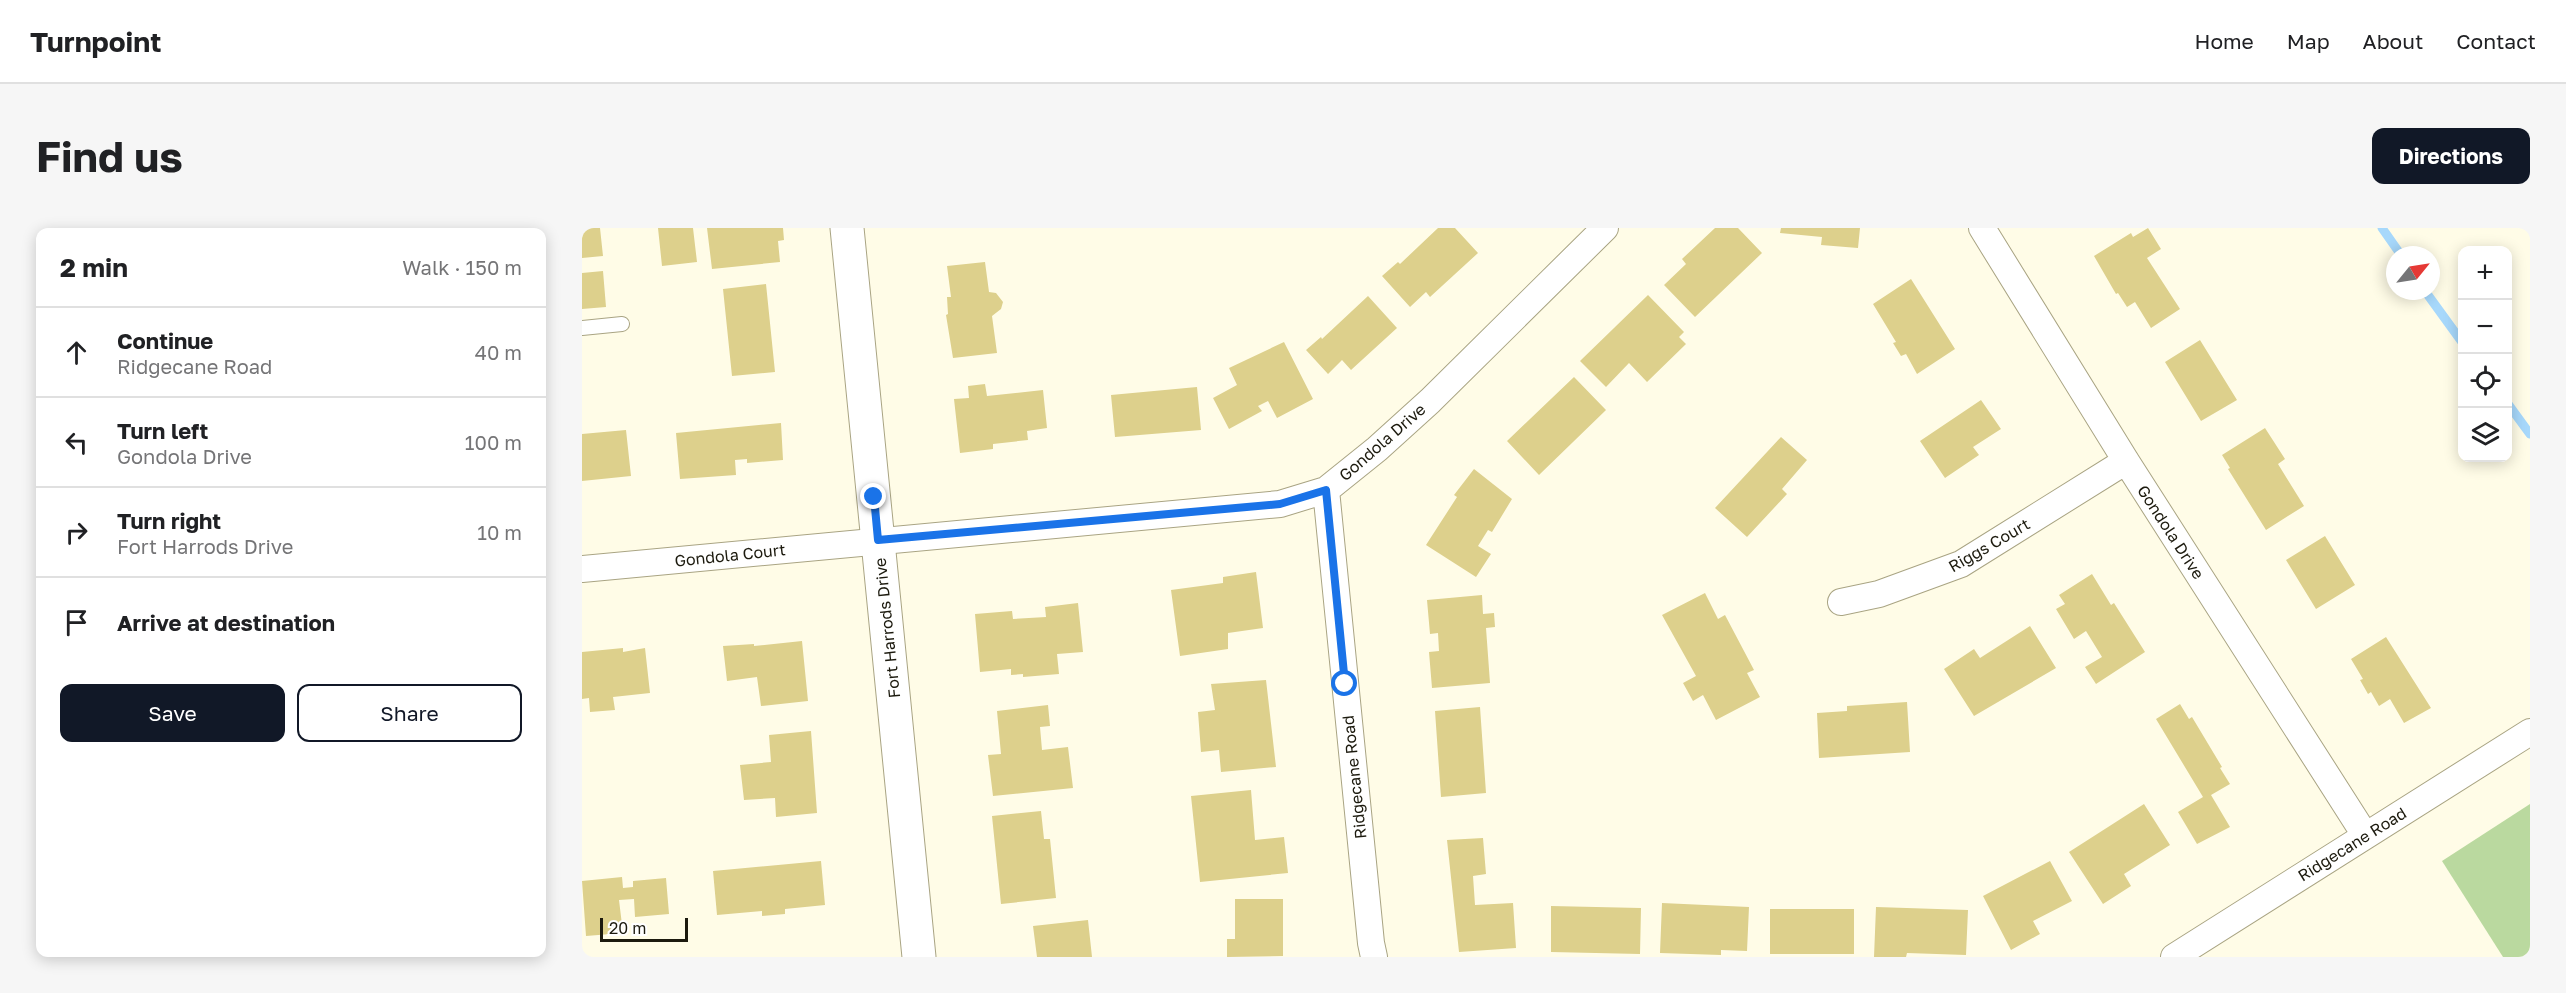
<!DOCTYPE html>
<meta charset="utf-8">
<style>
body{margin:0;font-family:"Golos Text",sans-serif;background:#f6f6f6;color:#202124}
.controls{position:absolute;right:18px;top:18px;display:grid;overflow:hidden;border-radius:12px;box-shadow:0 3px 15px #0003}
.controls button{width:54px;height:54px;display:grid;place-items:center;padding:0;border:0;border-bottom:2px solid #e0e0e0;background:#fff;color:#202124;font:30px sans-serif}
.compass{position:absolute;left:1804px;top:18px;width:54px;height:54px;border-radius:50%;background:#fff;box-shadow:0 3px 15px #0003;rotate:60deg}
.scale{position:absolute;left:18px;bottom:15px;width:88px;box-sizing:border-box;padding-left:6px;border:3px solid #1c1a0e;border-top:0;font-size:16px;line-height:21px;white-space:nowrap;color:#1c1a0e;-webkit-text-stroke:4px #fff;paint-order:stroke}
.stop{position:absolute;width:18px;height:18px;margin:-14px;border:4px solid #1a73e8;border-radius:50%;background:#fff}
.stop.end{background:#1a73e8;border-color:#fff;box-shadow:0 2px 6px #0008}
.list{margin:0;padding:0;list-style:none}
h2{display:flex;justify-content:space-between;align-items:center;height:78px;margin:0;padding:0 24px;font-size:26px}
h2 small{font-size:20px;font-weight:400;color:#757577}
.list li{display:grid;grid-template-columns:39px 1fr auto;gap:18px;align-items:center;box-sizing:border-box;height:90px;padding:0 24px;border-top:2px solid #e0e0e0}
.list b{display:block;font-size:22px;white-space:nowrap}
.list p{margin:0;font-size:20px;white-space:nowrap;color:#757577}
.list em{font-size:20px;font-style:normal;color:#757577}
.actions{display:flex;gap:12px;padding:18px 24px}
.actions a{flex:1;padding:14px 0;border:2px solid #111827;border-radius:12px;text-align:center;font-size:21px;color:#111827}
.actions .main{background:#111827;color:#fff}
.icon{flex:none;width:33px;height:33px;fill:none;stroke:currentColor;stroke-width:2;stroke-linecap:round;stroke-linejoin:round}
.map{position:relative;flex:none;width:1948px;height:729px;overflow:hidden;border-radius:12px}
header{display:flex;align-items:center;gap:36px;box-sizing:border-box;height:84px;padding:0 30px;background:#fff;border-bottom:2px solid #e0e0e0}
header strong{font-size:28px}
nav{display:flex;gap:33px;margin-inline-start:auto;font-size:21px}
.intro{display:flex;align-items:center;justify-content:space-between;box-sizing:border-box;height:144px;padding:0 36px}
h1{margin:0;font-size:42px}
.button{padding:15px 27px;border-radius:12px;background:#111827;color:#fff;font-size:21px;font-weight:700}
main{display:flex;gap:36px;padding:0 36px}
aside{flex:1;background:#fff;border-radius:12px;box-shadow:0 3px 15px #0003}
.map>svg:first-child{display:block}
</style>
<header>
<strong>Turnpoint</strong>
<nav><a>Home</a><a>Map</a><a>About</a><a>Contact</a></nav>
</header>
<div class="intro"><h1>Find us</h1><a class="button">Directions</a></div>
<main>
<aside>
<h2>2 min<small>Walk · 150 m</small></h2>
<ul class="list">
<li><svg class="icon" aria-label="ahead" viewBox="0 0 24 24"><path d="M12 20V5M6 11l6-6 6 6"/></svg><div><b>Continue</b><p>Ridgecane Road</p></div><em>40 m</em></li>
<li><svg class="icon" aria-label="left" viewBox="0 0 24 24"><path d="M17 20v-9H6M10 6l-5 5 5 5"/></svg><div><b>Turn left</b><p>Gondola Drive</p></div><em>100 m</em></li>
<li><svg class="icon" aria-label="right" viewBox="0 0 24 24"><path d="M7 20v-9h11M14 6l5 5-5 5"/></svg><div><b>Turn right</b><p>Fort Harrods Drive</p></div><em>10 m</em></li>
<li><svg class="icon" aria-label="arrive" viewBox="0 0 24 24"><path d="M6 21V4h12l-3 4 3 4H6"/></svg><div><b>Arrive at destination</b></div></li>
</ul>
<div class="actions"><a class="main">Save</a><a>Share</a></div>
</aside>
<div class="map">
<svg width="1948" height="729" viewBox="0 0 1948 729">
<rect width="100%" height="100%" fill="#fffce7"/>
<path fill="#bad99f" d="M 1948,576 L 1948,729 L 1921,729 L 1860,633 Z"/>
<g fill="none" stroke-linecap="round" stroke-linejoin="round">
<path stroke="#a7d8fb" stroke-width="9" d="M 1800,0 L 1819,27
M 1843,63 L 1880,114
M 1926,176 L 1948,206"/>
</g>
<path fill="#ddd08c" d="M 0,0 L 18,0 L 21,28 L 0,30 Z
M 76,0 L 111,0 L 115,34 L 80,38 Z
M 125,0 L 201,0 L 202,12 L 196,13 L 198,34 L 130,41 Z
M 856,0 L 873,0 L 896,25 L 848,69 L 844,64 L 828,79 L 800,48 L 816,34 L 818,36 Z
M 1133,0 L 1156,0 L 1180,25 L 1113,89 L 1082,57 L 1104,36 L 1100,31 Z
M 1199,0 L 1278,0 L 1276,20 L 1239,17 L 1240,9 L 1198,5 Z
M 1566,0 L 1579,21 L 1565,30 L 1598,81 L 1569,100 L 1553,74 L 1545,79 L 1536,65 L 1534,66 L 1512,28 L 1549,5 L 1551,9 Z
M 403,34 L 407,64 L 414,65 L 421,74 L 419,81 L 410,88 L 415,125 L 371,130 L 364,87 L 366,86 L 365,69 L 369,69 L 365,38 Z
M 21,43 L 24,79 L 0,81 L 0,45 Z
M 1329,51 L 1373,121 L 1335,146 L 1324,126 L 1319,128 L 1311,115 L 1314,114 L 1291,76 Z
M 184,56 L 193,144 L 150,148 L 141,61 Z
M 1066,67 L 1102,104 L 1097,109 L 1104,116 L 1065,154 L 1047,135 L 1024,159 L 998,133 Z
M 786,68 L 815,100 L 769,142 L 760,132 L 746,146 L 724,122 L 739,109 L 740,111 Z
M 1618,112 L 1655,172 L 1619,193 L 1583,134 Z
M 702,114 L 731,171 L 695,190 L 686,173 L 676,178 L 680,183 L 647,201 L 631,170 L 655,157 L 647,140 Z
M 992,149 L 1024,182 L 957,247 L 925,213 Z
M 403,156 L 405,168 L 461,162 L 465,200 L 445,203 L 446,212 L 411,216 L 411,221 L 378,225 L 372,171 L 387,170 L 386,158 Z
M 615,159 L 619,202 L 533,209 L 529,167 Z
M 1399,172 L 1419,201 L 1391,219 L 1397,227 L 1363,250 L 1338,213 Z
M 199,195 L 201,232 L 165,235 L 165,231 L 153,232 L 154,247 L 98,251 L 94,205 Z
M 1683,200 L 1703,231 L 1696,236 L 1722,278 L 1684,302 L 1646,241 L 1648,240 L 1640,227 Z
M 44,202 L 49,248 L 0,253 L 0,206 Z
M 1199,209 L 1225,232 L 1200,261 L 1205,266 L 1165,309 L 1133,280 Z
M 892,241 L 930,271 L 910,304 L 906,302 L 896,318 L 909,326 L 894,349 L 844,317 L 875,269 L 872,267 Z
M 1743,308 L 1773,357 L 1734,381 L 1704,332 Z
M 674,344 L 681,400 L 646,405 L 646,421 L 598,428 L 589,362 L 641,355 L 641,349 Z
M 1510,346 L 1529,377 L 1532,375 L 1563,424 L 1514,456 L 1503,439 L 1520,429 L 1504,403 L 1492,411 L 1474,381 L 1483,376 L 1477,367 Z
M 1123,365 L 1136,391 L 1143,387 L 1172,442 L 1165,445 L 1178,469 L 1134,492 L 1121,467 L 1111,473 L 1101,455 L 1114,448 L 1080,387 Z
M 900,367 L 901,386 L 912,385 L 913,399 L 904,400 L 908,455 L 850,460 L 847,424 L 857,423 L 856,405 L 848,406 L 845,372 Z
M 496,375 L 501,424 L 475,426 L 477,446 L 441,449 L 441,446 L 429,447 L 429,441 L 398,444 L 393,386 L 430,383 L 431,391 L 464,389 L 463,379 Z
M 1448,398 L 1474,440 L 1392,488 L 1362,441 L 1392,421 L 1398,430 Z
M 1804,409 L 1849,480 L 1822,495 L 1808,471 L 1797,478 L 1789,464 L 1786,466 L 1778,452 L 1781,451 L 1769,431 Z
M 220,413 L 226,473 L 179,478 L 175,449 L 145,453 L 141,418 L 172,416 L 172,418 Z
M 41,420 L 41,424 L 63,420 L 68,465 L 31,469 L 33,482 L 8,484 L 7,470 L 0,471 L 0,424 Z
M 684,452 L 694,539 L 639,544 L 637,522 L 619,524 L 616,484 L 633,482 L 629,456 Z
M 1325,474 L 1328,524 L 1237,530 L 1235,485 L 1265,483 L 1265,478 Z
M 1598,476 L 1607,491 L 1610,489 L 1640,539 L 1638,540 L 1648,556 L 1629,567 L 1648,599 L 1615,616 L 1596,584 L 1621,569 L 1574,491 Z
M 466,477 L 468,498 L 458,499 L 460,522 L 486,519 L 491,560 L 411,568 L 406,527 L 419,526 L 415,483 Z
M 898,479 L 904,565 L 859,569 L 853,483 Z
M 229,503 L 235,585 L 194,589 L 193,570 L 162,572 L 158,537 L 189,534 L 187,507 Z
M 669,562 L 673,612 L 702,609 L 706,645 L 618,654 L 609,568 Z
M 1562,576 L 1588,617 L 1542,646 L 1549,658 L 1521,676 L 1487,624 Z
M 459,583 L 462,611 L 468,611 L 474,670 L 419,676 L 410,588 Z
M 901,610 L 904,646 L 891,648 L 893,677 L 931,675 L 934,720 L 877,724 L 865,612 Z
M 239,633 L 243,677 L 203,681 L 203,686 L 180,688 L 180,683 L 135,687 L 131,643 Z
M 1468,633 L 1490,673 L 1451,693 L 1458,706 L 1429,722 L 1401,668 Z
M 40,649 L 41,660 L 51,659 L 51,653 L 84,650 L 87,686 L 53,689 L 52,671 L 37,672 L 41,705 L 4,708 L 0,653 Z
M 653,671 L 701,671 L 701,728 L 645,729 L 645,711 L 653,711 Z
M 1080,675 L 1167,679 L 1165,723 L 1139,722 L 1139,727 L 1078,725 Z
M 969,678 L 1059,680 L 1058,726 L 969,724 Z
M 1294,679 L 1386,682 L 1384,727 L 1325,725 L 1324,729 L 1292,729 Z
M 1188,681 L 1272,681 L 1272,726 L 1188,726 Z
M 506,692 L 510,729 L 455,729 L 451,698 Z"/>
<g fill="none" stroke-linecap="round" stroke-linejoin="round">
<g stroke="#a9a483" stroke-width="16">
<path id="lane" d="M 0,100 L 40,96"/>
</g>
<g stroke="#a9a483" stroke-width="28">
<path id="street" d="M 1400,0 L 1544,233 L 1783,607
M 744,262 L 789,715 L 792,729
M 0,341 L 698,276 L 744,262 L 795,221 L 848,173 L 1023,0
M 1259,374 L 1297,366 L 1379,336 L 1544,233
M 1592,729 L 1948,504"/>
</g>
<g stroke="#a9a483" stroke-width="35">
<path id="secondary" d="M 265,0 L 337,729"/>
</g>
<use href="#lane" stroke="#fff" stroke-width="14"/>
<use href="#street" stroke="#fff" stroke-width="26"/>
<use href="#secondary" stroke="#fff" stroke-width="33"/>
</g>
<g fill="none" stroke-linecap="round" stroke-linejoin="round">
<path stroke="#1a73e8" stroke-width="8" d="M 292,269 L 296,312 L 698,276 L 744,262 L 763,456"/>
</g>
<g text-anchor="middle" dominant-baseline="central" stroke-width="4.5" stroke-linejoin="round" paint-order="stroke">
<g font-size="16" fill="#1c1a0e" stroke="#fff">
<text transform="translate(800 214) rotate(-41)">Gondola Drive</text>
<text transform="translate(1589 304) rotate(57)">Gondola Drive</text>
<text transform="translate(1407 317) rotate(-30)">Riggs Court</text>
<text transform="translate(148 327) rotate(-6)">Gondola Court</text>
<text transform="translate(305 400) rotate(-96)">Fort Harrods Drive</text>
<text transform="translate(772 549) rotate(-96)">Ridgecane Road</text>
<text transform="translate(1770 616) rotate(-32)">Ridgecane Road</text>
</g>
</g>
</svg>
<div class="controls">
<button>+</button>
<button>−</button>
<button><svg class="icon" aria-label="locate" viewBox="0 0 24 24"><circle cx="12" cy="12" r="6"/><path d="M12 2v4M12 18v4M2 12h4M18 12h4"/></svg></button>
<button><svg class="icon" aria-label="layers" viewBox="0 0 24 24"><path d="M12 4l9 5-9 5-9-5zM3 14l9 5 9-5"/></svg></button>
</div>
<svg class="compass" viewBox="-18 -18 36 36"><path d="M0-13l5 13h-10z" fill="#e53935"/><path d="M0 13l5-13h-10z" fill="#757577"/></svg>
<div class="scale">20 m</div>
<div class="stop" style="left:763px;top:456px"></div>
<div class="stop end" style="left:292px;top:269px"></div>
</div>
</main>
